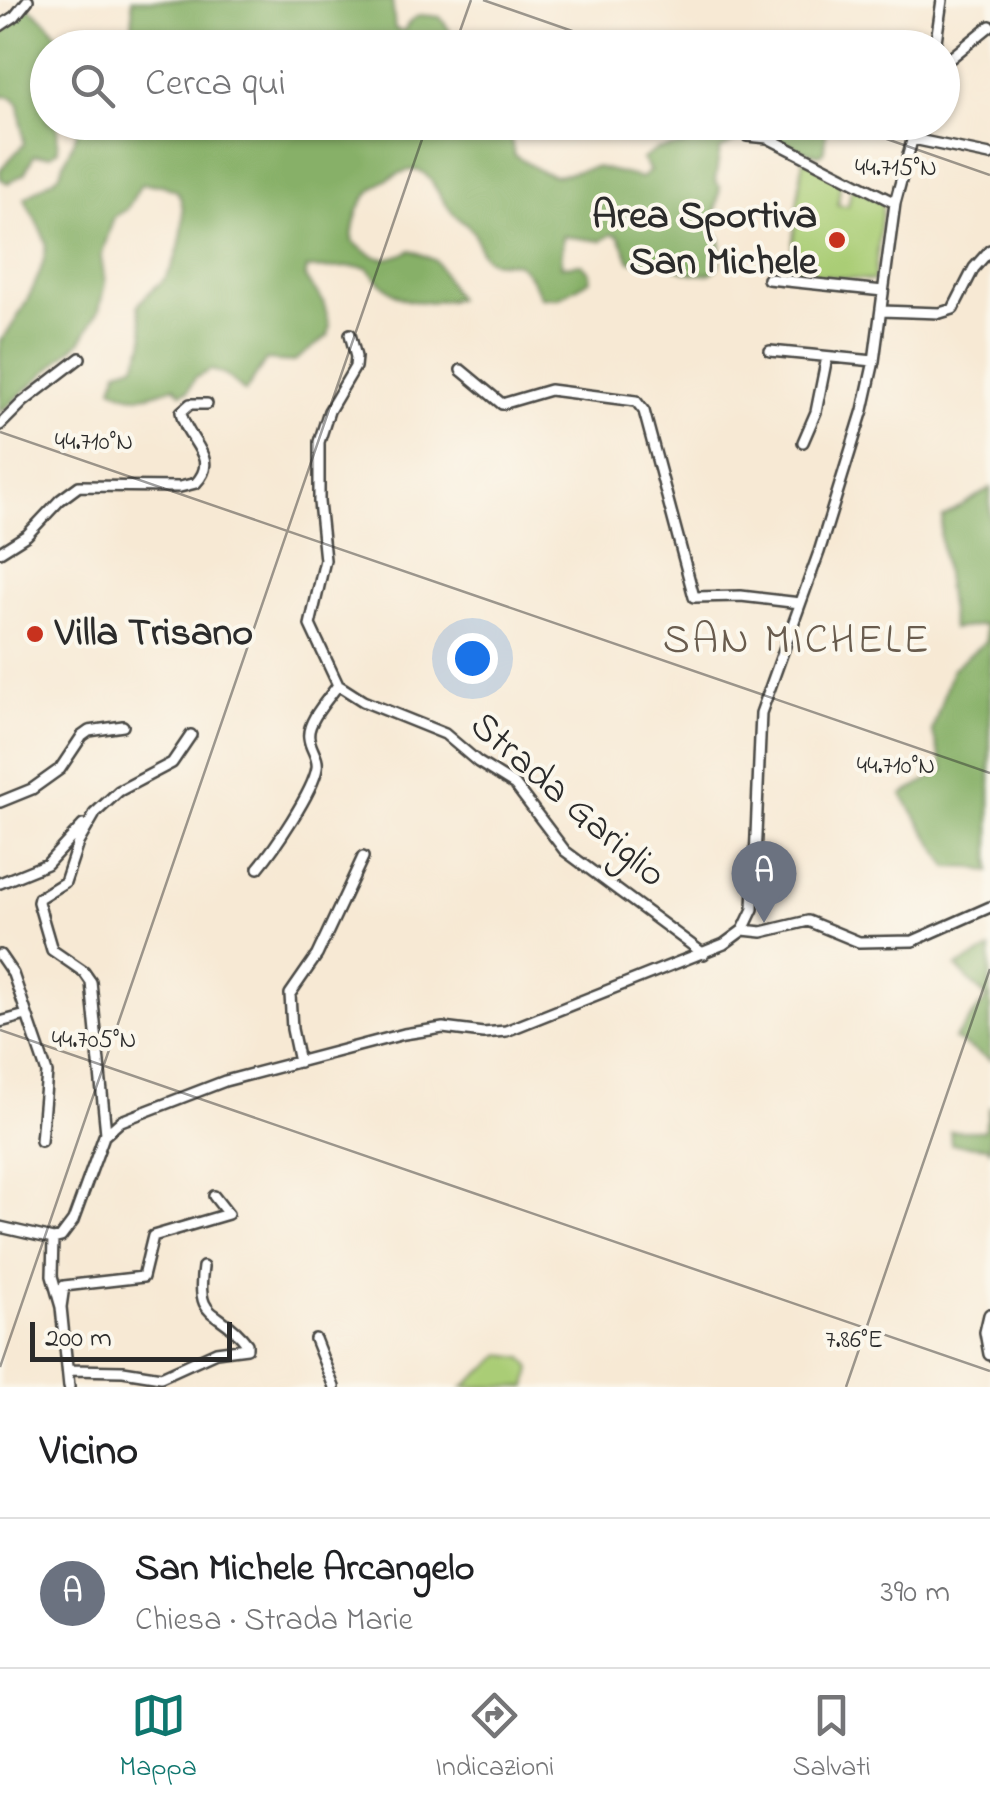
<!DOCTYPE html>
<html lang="it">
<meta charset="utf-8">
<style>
body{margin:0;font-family:"Indie Flower",sans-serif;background:#f2f2f2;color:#202124}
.scale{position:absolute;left:30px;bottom:25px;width:202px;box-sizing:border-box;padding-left:10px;border:5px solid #2b2b2b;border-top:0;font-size:28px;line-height:35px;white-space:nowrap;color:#2b2b2b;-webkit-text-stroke:8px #fbf7ec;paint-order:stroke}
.you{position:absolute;left:472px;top:658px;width:35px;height:35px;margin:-25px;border:8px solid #fff;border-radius:50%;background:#1a73e8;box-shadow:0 0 0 15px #1a73e833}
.badge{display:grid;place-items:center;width:65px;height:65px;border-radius:50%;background:#0f766e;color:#fff;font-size:32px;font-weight:700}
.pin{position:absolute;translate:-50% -82px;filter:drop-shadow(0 2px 5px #0008)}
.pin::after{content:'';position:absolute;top:52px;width:35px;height:30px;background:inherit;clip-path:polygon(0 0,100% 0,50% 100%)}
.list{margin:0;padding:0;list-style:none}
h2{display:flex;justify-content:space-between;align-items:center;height:130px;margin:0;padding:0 40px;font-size:42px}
h2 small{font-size:32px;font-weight:400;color:#757577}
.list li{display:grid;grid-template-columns:65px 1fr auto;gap:30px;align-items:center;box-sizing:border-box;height:150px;padding:0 40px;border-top:2px solid #e0e0e0}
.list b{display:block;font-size:38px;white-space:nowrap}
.list p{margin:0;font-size:32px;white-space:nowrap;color:#757577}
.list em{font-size:32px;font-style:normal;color:#757577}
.icon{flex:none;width:55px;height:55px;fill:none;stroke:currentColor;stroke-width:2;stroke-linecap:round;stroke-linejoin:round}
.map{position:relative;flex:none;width:990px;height:1387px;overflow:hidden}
.search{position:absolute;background:#fff;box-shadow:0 2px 8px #0004;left:30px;right:30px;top:30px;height:110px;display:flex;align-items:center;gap:25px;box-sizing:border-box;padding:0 35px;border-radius:55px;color:#757577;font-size:38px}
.sheet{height:280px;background:#fff}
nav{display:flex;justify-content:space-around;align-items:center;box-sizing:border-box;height:140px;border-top:2px solid #e0e0e0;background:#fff;font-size:28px;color:#757577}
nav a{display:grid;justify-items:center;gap:5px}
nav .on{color:#0f766e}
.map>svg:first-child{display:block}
</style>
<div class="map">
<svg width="990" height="1387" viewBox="0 0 990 1387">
<rect width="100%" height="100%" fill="#fbf7ec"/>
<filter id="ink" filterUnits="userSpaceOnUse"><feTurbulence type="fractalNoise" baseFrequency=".01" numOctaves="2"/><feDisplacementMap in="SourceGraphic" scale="20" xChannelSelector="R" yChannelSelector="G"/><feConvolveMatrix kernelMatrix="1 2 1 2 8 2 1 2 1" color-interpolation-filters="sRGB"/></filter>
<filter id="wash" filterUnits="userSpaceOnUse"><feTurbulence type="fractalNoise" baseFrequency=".0048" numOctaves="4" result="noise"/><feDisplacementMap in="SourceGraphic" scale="40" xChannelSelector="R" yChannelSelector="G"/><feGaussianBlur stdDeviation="2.25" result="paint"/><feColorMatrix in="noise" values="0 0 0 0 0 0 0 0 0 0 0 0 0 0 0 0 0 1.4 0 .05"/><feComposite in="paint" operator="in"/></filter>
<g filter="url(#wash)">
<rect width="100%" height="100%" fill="#f7e9d4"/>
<path fill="#aacd76" stroke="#6a7c50" stroke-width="2.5" d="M 803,158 L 841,177 L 838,205 L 848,206 L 852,185 L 883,203 L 874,281 L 789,272 Z
M 502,1355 L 523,1358 L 531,1368 L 527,1387 L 463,1387 Z"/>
<path fill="#87b067" stroke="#596e49" stroke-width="2.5" d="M 132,0 L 392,0 L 395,29 L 404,31 C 412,13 423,14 440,17 L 450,31 L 454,47 L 121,47 C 137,33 132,20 132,0 Z
M 29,7 L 49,24 L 64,44 L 64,47 L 48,48 L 48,122 L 57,123 L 58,150 L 51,155 L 34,156 L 24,174 L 8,183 L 1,179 L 0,170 L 24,144 L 19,104 L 12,97 L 0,96 L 0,31 Z
M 81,123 L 503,123 L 510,133 L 514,155 L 540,171 L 556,176 L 595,167 L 641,178 L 650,171 L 642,159 L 656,150 L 685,145 L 730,123 L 846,123 L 843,129 L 826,128 L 824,151 L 820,155 C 772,148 771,117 720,150 L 715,181 L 720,187 L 712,231 L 720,238 C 728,294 688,271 655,262 C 646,260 639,262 630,261 L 619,236 L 612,234 L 601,241 L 563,236 L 561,266 L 582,264 L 590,273 L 590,280 L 558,298 L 541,297 C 535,286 530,273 519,265 C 507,258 494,268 483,255 C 478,248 478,240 474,233 C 469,225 458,220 452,212 C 426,181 430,153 383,182 C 360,196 354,215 352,241 C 375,260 384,264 411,250 L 436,261 L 457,299 C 408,305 400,305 367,268 C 346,264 328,271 307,268 L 305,278 L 323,301 L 330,326 L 328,336 L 293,362 L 266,360 L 245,392 L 225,374 L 211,370 L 195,378 L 188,391 L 181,393 L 174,386 C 152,396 133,402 112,387 L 118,370 L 134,365 C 149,340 144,332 138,306 C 145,293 157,288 166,277 C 180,257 190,212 177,191 L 162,185 L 141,184 L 127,209 L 114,217 L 101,256 L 105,283 L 99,310 L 81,341 L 0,413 L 0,341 C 16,324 50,265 45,241 C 42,227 30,213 25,198 L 59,175 Z
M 990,488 L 990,872 L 975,868 L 948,867 L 902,795 L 944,770 L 932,731 L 952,669 L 986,641 L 984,625 L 952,629 L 940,535 L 943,517 Z
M 990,949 L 990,1060 L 954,1039 L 987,998 L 956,967 Z
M 990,1106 L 990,1151 L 988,1147 L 951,1144 L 950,1131 L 984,1131 Z"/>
</g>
<g filter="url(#ink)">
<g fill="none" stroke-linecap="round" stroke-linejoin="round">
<g stroke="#4a4844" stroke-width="14">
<path id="minor" d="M 0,26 L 15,16 L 28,0
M 935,48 L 942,0
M 942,65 L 990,26
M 747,136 L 768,138 L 895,203
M 913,139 L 990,155
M 768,279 L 883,291
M 881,311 L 940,313 L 953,309 L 974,268 L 990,250
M 350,334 L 356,357 L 355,367 L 329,411 L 319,442 L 319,502 L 325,560 L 310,625 L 338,685 L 363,701 L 445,734 L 478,762 L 515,785 L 565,851 L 704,954
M 770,351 L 874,361
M 461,370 L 502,404 L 550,390 L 636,401 L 644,411 L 694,597 L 741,596 L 800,603
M 0,425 L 23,402 L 80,358
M 803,442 L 816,412 L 827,357
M 0,552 L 27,535 L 60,500 L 79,486 L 180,487 L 196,483 C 221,457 185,440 181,412 L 190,404 L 207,404
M 0,802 L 32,789 L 60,769 L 82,736 L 89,731 L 123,726
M 96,812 L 78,843 L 65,882 L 39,898 L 38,902 L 52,950 L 84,972 L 91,982 L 106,1133
M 94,814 L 119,791 L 172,763 L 191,735
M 258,868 C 274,849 313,792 317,768 C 319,757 310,749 309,738 C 306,722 329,698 338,685
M 0,883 L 47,864 L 83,825
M 743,930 L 762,932 L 808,921 L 859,942 L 913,941 L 990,907
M 0,955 L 13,974 L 47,1073 L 41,1141
M 0,1022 L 26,1015
M 299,1062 L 292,1029 L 290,994 L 317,955 L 363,857
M 0,1227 L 53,1239
M 53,1239 L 61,1237 L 73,1221 L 104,1136 L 121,1121 L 225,1081 L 404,1034 L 443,1028 L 483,1033 L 506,1031 L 724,944 L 743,930 L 753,909 L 761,713 L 819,552 L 863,410 L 874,361 L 895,203 L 917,122
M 53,1239 L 52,1276 L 61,1307 L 69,1387
M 61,1307 L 64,1286 L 143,1277 L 153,1236 L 228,1214 L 214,1196
M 315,1339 L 334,1387
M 69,1370 L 123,1371 L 161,1377 L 216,1352 L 247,1348 L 247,1344 C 219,1306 195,1324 203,1267"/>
</g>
<g stroke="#4a4844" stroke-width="16">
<path id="major" d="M 990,1315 L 986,1332 L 990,1354"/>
</g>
<use href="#minor" stroke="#fff" stroke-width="9"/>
<use href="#major" stroke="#fff" stroke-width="11"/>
</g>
</g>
<path fill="none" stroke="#2b2b2b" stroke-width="2.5" stroke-opacity="0.45" d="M 483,0 L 621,48M 454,48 L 471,0M 838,122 L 990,175M 0,432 L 990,773M 0,1030 L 990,1371M 0,1367 L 428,122M 846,1387 L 990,969"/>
<g fill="#c8321e" stroke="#fbf7ec" stroke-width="4">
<circle cx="837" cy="240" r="10"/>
<circle cx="35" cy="634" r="10"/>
</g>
<g text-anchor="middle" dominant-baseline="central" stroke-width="8" stroke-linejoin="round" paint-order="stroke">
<g font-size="40" font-weight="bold" fill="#2b2b2b" stroke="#fbf7ec" text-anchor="end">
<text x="817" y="217">Area Sportiva<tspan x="817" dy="46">San Michele</tspan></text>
<text x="55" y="634" text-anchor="start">Villa Trisano</text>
</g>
<g font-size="40" fill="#2b2b2b" stroke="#fbf7ec">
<text transform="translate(567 801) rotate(41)">Strada Gariglio</text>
</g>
<g font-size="42" letter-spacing="2.5" fill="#695c4e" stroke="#fbf7ec">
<text x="797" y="641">SAN MICHELE</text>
</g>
</g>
<g font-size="25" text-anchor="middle" fill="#2b2b2b" stroke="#fbf7ec" stroke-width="8" stroke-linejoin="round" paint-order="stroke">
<text x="896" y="175">44.715°N</text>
<text x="94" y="449">44.710°N</text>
<text x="896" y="773">44.710°N</text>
<text x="94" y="1047">44.705°N</text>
<text x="854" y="1347">7.86°E</text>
</g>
</svg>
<div class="scale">200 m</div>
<div class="you"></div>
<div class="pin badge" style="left:764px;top:923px;background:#6b7280">A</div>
<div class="search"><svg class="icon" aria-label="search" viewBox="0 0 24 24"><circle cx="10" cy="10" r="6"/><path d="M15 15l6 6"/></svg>Cerca qui</div>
</div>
<section class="sheet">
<h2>Vicino<small></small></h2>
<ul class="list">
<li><span class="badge" style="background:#6b7280">A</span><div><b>San Michele Arcangelo</b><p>Chiesa · Strada Marie</p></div><em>390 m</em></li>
</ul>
</section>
<nav>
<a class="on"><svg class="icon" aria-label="map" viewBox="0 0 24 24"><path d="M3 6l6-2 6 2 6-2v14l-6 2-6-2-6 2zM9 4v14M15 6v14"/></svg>Mappa</a>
<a><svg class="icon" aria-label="directions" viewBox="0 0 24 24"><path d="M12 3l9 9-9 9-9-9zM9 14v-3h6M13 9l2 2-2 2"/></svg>Indicazioni</a>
<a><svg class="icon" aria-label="saved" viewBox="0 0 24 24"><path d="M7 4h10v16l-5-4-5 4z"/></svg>Salvati</a>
</nav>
